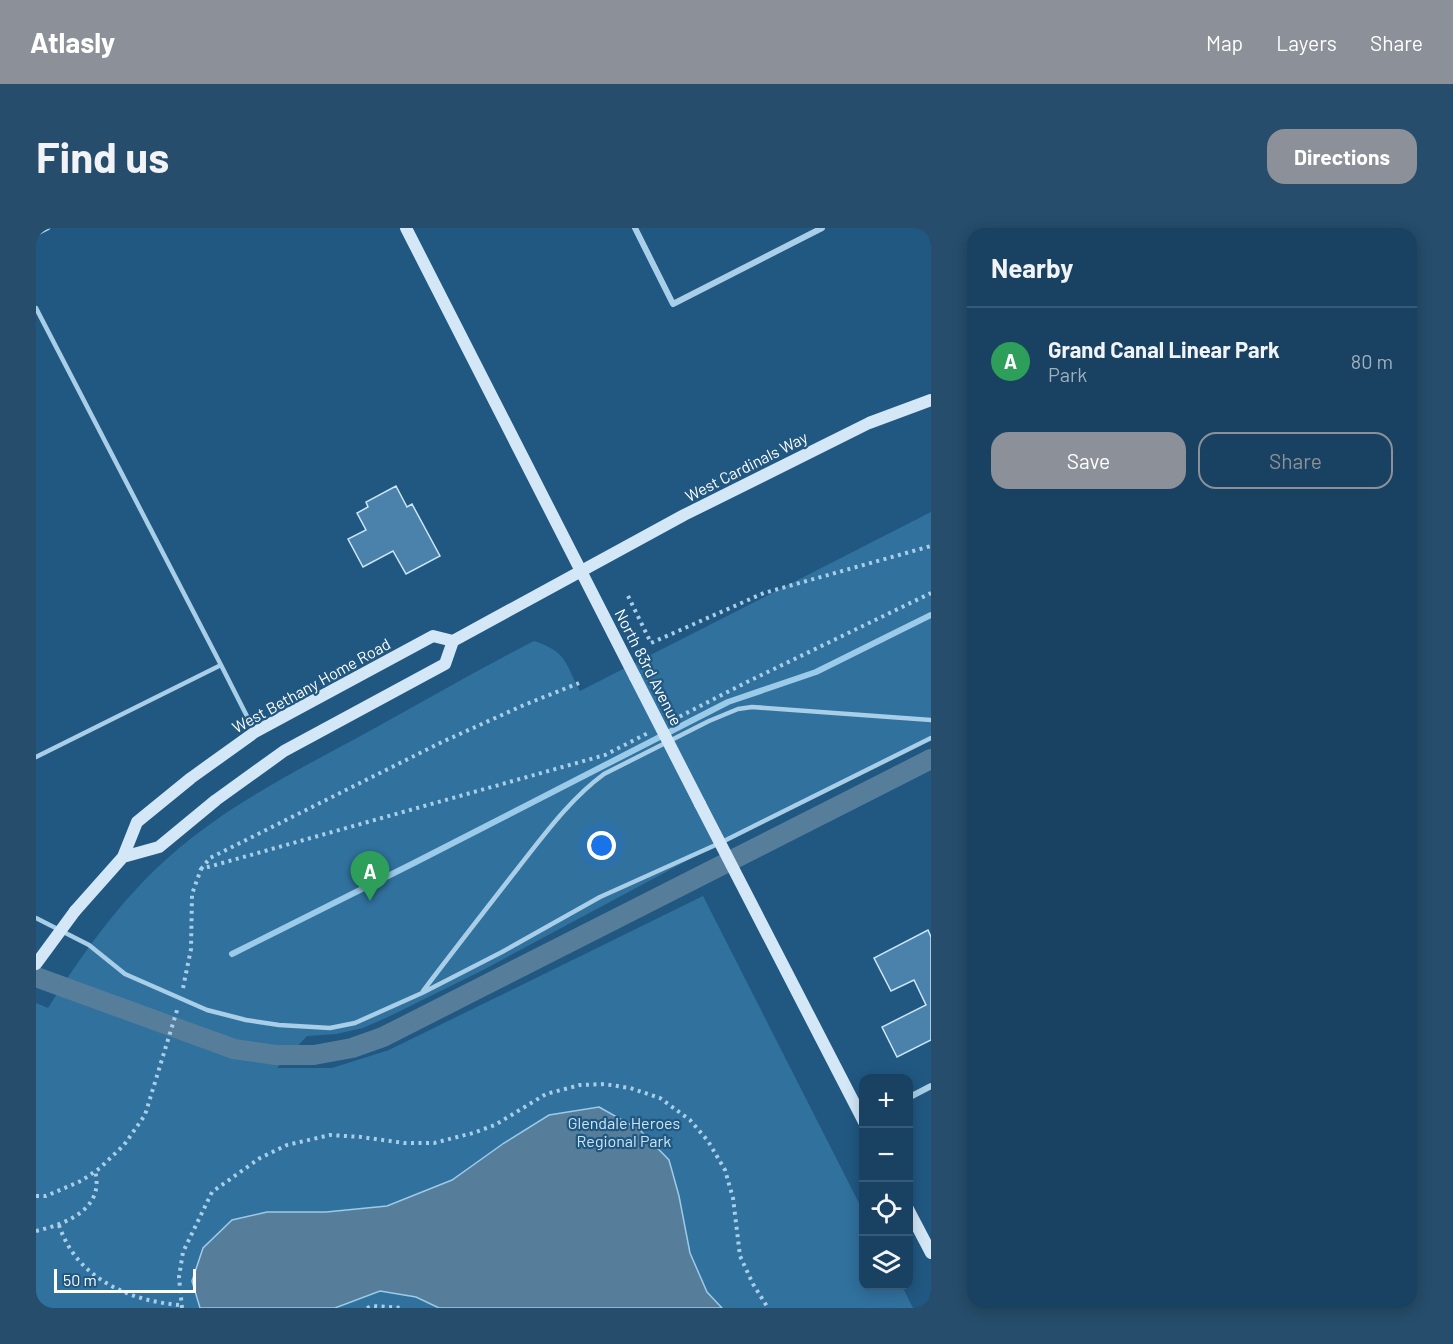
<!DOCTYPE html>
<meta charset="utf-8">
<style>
body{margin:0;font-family:Barlow,sans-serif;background:#264d6b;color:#f1f3f6}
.controls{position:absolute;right:18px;bottom:18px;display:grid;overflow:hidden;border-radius:12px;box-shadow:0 3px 15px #0003}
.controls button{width:54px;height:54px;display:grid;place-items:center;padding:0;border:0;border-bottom:2px solid #375b77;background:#194262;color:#f1f3f6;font:30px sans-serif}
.scale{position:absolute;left:18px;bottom:15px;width:142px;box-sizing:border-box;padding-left:6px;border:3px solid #fff;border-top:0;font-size:16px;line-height:21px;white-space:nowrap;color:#fff;-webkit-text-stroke:4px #215882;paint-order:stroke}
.you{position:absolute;left:566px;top:618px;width:21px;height:21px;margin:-15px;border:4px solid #fff;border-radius:50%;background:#1a73e8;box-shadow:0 0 0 9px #1a73e833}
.badge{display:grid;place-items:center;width:39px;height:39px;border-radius:50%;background:#8c9099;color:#fff;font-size:20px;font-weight:700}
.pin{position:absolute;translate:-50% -50px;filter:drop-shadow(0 2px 3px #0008)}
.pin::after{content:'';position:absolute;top:32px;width:21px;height:18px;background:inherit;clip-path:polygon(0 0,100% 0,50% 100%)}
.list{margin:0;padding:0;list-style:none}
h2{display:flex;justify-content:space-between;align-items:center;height:78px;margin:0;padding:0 24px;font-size:26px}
h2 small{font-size:20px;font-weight:400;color:#9fb0be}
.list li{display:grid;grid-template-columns:39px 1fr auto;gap:18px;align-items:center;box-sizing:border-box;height:108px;padding:0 24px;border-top:2px solid #375b77}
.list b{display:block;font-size:22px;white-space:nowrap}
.list p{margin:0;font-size:20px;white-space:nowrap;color:#9fb0be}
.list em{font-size:20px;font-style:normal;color:#9fb0be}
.actions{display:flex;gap:12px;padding:18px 24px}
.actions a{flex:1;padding:14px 0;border:2px solid #8c9099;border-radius:18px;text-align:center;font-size:21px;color:#8c9099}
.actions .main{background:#8c9099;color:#fff}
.icon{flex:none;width:33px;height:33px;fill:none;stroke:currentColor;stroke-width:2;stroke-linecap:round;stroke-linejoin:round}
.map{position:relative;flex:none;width:895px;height:1080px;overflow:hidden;border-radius:18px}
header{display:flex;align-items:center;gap:36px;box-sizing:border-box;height:84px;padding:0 30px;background:#8c9099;color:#fff}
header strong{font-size:28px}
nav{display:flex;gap:33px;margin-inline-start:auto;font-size:21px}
.intro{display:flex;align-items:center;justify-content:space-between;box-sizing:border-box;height:144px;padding:0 36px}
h1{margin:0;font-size:42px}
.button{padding:15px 27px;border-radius:18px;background:#8c9099;color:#fff;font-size:21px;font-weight:700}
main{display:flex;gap:36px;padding:0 36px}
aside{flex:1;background:#194262;border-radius:18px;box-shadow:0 3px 15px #0003}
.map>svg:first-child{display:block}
</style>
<header>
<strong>Atlasly</strong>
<nav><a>Map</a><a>Layers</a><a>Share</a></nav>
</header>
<div class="intro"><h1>Find us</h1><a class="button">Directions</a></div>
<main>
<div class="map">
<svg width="895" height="1080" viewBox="0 0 895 1080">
<rect width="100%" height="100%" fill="#215882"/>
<path fill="#31719e" d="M 895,284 L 895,510 L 684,615 L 447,742 L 354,788 L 327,800 L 300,806 L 271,808 L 241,840 L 296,840 L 353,822 L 667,668 L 827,983 L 828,1058 L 866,1058 L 877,1080 L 0,1080 L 0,775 L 12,780 C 47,725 85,671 134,628 C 193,576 262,542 330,505 C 386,474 441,442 498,413 C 532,424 529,436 544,463 Z"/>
<path fill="#567e9b" stroke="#9ccae9" stroke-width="1.5" d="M 563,879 L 604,902 L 633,932 L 643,968 L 654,1025 L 671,1064 L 686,1080 L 403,1080 L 380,1069 L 344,1063 L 299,1080 L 164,1080 L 156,1053 L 167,1020 L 196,992 L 231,984 L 290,984 L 351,978 L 416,952 L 468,915 L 513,887 Z"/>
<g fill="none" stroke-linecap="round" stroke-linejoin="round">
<path stroke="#9ccae9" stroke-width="6" d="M 196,726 L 378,635 L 692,474 L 780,444 L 895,387"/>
<path stroke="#567e9b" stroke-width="20" d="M 0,749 L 198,821 L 240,827 L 278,827 L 316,820 L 347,809 L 895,531"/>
</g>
<path fill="#4a82ab" stroke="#cce5f6" stroke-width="1.5" d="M 360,258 L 371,279 L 376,276 L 404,328 L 370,346 L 357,323 L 327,339 L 312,311 L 330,302 L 321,285 L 332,279 L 330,274 Z
M 892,702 L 895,709 L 895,812 L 861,829 L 846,799 L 890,777 L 878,752 L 855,763 L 838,730 Z"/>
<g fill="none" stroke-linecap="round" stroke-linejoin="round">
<path stroke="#a9cee8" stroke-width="4" stroke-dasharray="3 4.5" stroke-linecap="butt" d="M 592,368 L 615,415 L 728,365 L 895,318
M 637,492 L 711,454 L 895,365
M 165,641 L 174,630 L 406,514 L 488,477 L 543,455
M 147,760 L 155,721 L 156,666 L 165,641 L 569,527 L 612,505
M 0,968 L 10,968 L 45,953 L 64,940 L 88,917 L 109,887 L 142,779
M 23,997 C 40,1050 93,1073 144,1077
M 0,1003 C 30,996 69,981 59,943
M 146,1080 L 143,1049 L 147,1024 L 176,964 L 224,930 L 251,917 L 294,907 L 325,909 L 368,915 L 398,915 L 437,905 L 459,897 L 510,866 L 544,857 L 568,856 L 594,860 L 624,870 L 654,892 L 672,913 L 689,942 L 697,970 L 704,1028 L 717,1056 L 732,1080
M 331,1080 L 336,1078 L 368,1080"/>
<path stroke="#a9cee8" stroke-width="4.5" d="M 0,6 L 12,0
M 0,80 L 185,437 L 0,529
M 185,437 L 219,504
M 0,690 L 53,717 L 89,746 L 171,782 L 210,792 L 243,797 L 294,800 L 319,795 L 386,765 L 466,724 L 564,669 L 684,615 L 895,510
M 387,763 C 418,722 450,681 482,640 C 508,607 534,571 568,546 L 673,493 L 702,481 L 716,479 L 895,492"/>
<path stroke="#a9cee8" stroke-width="6" d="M 599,0 L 637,76 L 786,0
M 872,870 L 895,858"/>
<path stroke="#d3e7f7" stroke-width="12" d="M 370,0 L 599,449
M 664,576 L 828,894
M 87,629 L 123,619 L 180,572 L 248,523 L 409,436 L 417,413 L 648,287 L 833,195 L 895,172
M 39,683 L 87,629 L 101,594 L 155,550 L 219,504 L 397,408 L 417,413
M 872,981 L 895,1025"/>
<path stroke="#d3e7f7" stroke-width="12" d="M 599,449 L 664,576
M 0,736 L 39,683"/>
</g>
<g text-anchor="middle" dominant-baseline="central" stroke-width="4.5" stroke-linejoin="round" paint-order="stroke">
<g font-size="16" fill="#fff" stroke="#215882">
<text transform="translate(710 238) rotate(-27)">West Cardinals Way</text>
<text transform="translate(613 439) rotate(63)">North 83rd Avenue</text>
<text transform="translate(275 457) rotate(-29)">West Bethany Home Road</text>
</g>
<g font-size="16" fill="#cce5f6" stroke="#215882">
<text x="588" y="894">Glendale Heroes<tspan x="588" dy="18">Regional Park</tspan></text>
</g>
</g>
</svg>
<div class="controls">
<button>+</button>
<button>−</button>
<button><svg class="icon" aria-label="locate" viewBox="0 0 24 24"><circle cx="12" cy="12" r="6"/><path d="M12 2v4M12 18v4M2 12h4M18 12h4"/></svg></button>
<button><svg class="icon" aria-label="layers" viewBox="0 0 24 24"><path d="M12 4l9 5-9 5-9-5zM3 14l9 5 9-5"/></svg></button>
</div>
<div class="scale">50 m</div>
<div class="you"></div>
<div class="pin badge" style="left:334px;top:673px;background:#2e9e5b">A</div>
</div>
<aside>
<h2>Nearby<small></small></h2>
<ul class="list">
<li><span class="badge" style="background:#2e9e5b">A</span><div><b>Grand Canal Linear Park</b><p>Park</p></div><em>80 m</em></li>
</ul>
<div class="actions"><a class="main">Save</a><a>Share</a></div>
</aside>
</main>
